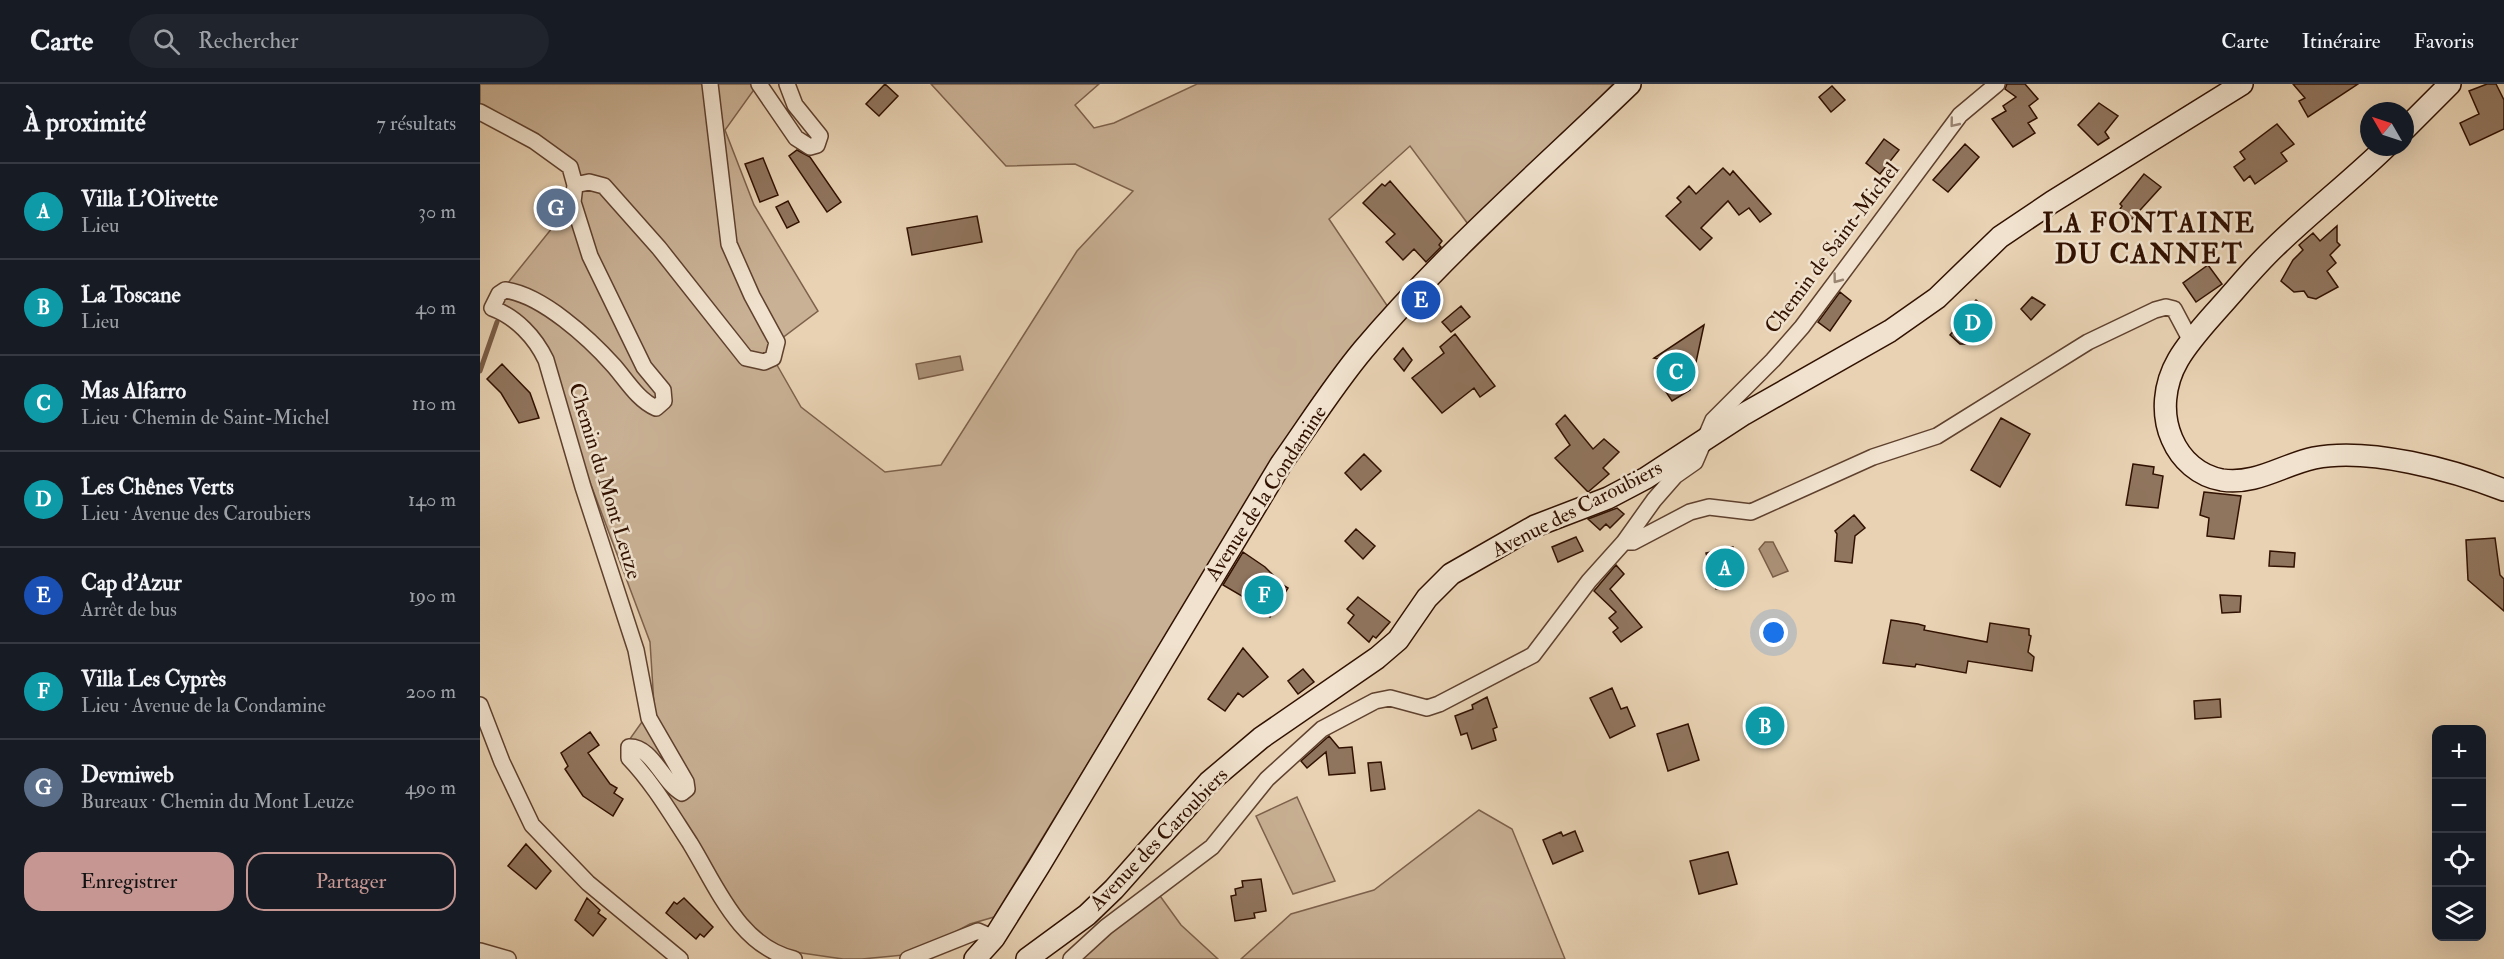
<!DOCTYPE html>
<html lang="fr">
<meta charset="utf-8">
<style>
body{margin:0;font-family:"IM FELL Double Pica",serif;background:#20242c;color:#f1f3f6}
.controls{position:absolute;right:18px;bottom:18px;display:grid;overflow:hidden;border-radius:12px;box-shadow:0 6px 24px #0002}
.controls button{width:54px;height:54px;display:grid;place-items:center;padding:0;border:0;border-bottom:2px solid #363941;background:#171b24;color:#f1f3f6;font:30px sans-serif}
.compass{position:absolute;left:1880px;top:18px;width:54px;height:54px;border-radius:50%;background:#171b24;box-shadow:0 6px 24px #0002;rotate:309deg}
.you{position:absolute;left:1294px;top:549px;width:21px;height:21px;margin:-15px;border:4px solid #fff;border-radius:50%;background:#1a73e8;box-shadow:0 0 0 9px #1a73e833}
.badge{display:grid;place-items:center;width:39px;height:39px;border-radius:50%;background:#c59692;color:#fff;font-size:20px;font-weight:700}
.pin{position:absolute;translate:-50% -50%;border:3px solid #fff;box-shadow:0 2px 6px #0006}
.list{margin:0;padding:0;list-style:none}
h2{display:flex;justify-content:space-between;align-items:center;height:78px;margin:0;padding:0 24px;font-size:26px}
h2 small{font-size:20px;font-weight:400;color:#9ea1a6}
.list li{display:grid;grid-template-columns:39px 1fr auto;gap:18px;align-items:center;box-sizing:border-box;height:96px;padding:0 24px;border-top:2px solid #363941}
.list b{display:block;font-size:22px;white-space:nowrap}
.list p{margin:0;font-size:20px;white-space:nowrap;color:#9ea1a6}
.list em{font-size:20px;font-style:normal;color:#9ea1a6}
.actions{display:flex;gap:12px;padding:18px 24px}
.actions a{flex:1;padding:14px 0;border:2px solid #c59692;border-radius:18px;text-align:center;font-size:21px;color:#c59692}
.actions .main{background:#c59692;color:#111}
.icon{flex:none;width:33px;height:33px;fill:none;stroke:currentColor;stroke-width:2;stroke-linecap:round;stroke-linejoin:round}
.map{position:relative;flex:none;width:2024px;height:875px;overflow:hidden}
header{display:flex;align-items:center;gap:36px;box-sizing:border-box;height:84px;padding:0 30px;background:#171b24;border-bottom:2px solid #363941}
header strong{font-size:28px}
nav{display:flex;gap:33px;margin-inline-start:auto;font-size:21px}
.search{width:420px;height:54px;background:#20242c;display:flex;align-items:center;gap:15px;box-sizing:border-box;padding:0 21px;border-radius:33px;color:#9ea1a6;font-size:22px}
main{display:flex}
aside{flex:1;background:#171b24}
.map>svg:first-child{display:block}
</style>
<header>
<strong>Carte</strong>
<div class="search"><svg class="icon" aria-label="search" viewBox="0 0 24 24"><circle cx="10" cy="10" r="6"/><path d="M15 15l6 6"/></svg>Rechercher</div>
<nav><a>Carte</a><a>Itinéraire</a><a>Favoris</a></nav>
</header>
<main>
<aside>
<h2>À proximité<small>7 résultats</small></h2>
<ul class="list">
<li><span class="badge" style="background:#0f9aa8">A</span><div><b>Villa L'Olivette</b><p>Lieu</p></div><em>30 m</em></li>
<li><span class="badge" style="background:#0f9aa8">B</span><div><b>La Toscane</b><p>Lieu</p></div><em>40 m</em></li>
<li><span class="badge" style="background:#0f9aa8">C</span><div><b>Mas Alfarro</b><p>Lieu · Chemin de Saint-Michel</p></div><em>110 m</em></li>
<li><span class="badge" style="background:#0f9aa8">D</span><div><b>Les Chênes Verts</b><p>Lieu · Avenue des Caroubiers</p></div><em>140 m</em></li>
<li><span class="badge" style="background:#1a4fb4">E</span><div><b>Cap d’Azur</b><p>Arrêt de bus</p></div><em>190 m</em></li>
<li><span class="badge" style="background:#0f9aa8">F</span><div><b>Villa Les Cyprès</b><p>Lieu · Avenue de la Condamine</p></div><em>200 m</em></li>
<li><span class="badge" style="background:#5c6f8a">G</span><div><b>Devmiweb</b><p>Bureaux · Chemin du Mont Leuze</p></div><em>490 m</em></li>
</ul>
<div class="actions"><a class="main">Enregistrer</a><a>Partager</a></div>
</aside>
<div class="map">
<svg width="2024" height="875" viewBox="0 0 2024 875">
<rect width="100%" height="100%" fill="#e8d2b3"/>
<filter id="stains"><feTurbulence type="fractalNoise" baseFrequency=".00333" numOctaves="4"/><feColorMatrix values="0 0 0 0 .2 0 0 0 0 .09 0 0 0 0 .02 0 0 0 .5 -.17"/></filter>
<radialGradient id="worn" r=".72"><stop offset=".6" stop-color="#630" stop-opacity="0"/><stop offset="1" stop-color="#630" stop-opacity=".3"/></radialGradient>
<path fill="#c9b195" stroke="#7d614b" stroke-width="1.5" d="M 0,0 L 278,0 L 245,46 L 274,121 L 338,227 L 297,258 L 293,274 L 321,323 L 405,388 L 461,381 L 597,167 L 653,107 L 595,80 L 526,82 L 451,0 L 619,0 L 595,21 L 614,44 L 634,39 L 717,0 L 1133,0 L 991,144 L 930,62 L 849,135 L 908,223 L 847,295 L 813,344 L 514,833 L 490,840 L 434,870 L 382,875 L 363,875 L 301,866 L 281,855 L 262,834 L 147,659 L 174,621 L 170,558 L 57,257 L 24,228 L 19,210 L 93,118 L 90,83 L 54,57 L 0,37 Z
M 817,713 L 855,797 L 813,810 L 776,732 Z
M 999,726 L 1032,745 L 1085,875 L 761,875 L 811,830 L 894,806 Z
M 675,805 L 701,841 L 738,875 L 591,875 Z"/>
<path fill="#aa9076" stroke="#7a5d47" stroke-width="1.5" d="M 480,272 L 483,286 L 439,295 L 436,280 Z
M 1285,458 L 1293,458 L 1308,487 L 1293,493 L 1279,465 Z"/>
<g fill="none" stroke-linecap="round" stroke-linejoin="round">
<path stroke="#7a5d47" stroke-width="5" d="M 0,287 L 17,238"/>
</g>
<path fill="#90755e" stroke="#311101" stroke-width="1.5" d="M 405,0 L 418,12 L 399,32 L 386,20 Z
M 1527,0 L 1545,0 L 1558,15 L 1549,22 L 1557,34 L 1548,39 L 1555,49 L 1533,63 L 1512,35 L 1526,27 L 1523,22 L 1536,13 L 1525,5 Z
M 1813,0 L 1878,0 L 1828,33 L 1819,17 L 1825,14 Z
M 2007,0 L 2016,0 L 2024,16 L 2024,45 L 1990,61 L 1980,39 L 1999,30 L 1989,7 Z
M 1352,2 L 1365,16 L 1351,28 L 1339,13 Z
M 1619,19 L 1638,32 L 1625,48 L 1629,54 L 1618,61 L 1598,41 Z
M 1797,40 L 1814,60 L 1801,69 L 1807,77 L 1775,100 L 1770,92 L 1764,97 L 1754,83 L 1765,75 L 1760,68 Z
M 1404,55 L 1419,66 L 1400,90 L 1386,79 Z
M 1485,60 L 1499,73 L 1468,108 L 1453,96 Z
M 317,66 L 330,73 L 361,118 L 347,128 L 309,72 Z
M 283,74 L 298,111 L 280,118 L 265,80 Z
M 1243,84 L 1250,91 L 1253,87 L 1291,130 L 1280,138 L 1269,124 L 1259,131 L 1248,117 L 1221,144 L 1232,154 L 1220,166 L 1186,132 L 1201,118 L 1197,114 L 1209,102 L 1216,110 Z
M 1664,90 L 1681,103 L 1652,135 L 1640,125 L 1642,122 L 1640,120 Z
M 910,97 L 962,157 L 959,161 L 961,163 L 946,178 L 934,165 L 923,176 L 906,158 L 915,150 L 883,119 L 902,100 L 905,102 Z
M 308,117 L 319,138 L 307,144 L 296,123 Z
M 497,132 L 502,158 L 432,171 L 427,144 Z
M 1857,142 L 1857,158 L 1860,161 L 1850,171 L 1856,179 L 1847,187 L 1858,203 L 1836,215 L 1828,213 L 1824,207 L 1814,208 L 1801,197 L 1813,176 L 1823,166 L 1819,161 L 1833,149 L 1840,157 Z
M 1728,181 L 1742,200 L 1716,218 L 1703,199 Z
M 1360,208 L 1371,217 L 1350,247 L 1338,238 Z
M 1552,213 L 1565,221 L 1551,236 L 1541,225 Z
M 1496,216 L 1513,231 L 1485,260 L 1480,260 L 1470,251 L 1478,242 L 1474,239 Z
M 981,222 L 990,233 L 971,248 L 962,238 Z
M 1224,241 L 1210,306 L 1192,317 L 1184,305 L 1189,301 L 1182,290 L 1184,276 L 1174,274 Z
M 975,250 L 1015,302 L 1000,313 L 994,304 L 962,329 L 932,294 L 964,269 L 960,263 Z
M 923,264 L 932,276 L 924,287 L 914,275 Z
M 22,280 L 50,309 L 59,334 L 39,339 L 21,309 L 7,295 Z
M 1085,331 L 1113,365 L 1124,355 L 1139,368 L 1123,384 L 1129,390 L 1108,408 L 1075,374 L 1090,361 L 1076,340 Z
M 1521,334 L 1550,350 L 1520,403 L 1491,386 Z
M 884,370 L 901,387 L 881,406 L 865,389 Z
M 1653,380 L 1674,383 L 1673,390 L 1683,392 L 1678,424 L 1646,421 Z
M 1724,408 L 1761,412 L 1754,455 L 1727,452 L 1729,434 L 1720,431 Z
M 1137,424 L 1144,430 L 1130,444 L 1126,440 L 1120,446 L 1108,435 Z
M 1374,431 L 1385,444 L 1375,452 L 1372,479 L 1355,477 L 1357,450 L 1355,447 Z
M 876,445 L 895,462 L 883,475 L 865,457 Z
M 1096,453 L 1103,467 L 1078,478 L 1072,463 Z
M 2015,454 L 2020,491 L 2024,495 L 2024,527 L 1988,496 L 1986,456 Z
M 1253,463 L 1261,492 L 1249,496 L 1251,502 L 1236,505 L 1226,469 Z
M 1790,467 L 1815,469 L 1814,483 L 1789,482 Z
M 763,468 L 785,483 L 795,493 L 793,495 L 808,504 L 790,533 L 773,523 L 774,519 L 743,501 Z
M 1136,481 L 1144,490 L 1130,505 L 1162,543 L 1141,558 L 1133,548 L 1138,544 L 1129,534 L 1136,528 L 1114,507 Z
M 1740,511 L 1761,512 L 1760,528 L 1742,529 Z
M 878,513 L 910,538 L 896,554 L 893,552 L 889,558 L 868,539 L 874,531 L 867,525 Z
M 1411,536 L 1438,540 L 1445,542 L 1444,546 L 1507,558 L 1510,539 L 1549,545 L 1549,551 L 1551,552 L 1548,568 L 1554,573 L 1552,587 L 1488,577 L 1486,589 L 1436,580 L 1435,583 L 1403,579 Z
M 763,564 L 788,593 L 763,613 L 758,609 L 745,627 L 728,615 Z
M 823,585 L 834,598 L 818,610 L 808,597 Z
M 1132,604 L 1141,625 L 1147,623 L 1155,642 L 1130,654 L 1110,614 Z
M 1007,613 L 1017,643 L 1013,645 L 1016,656 L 992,665 L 987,649 L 981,651 L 975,632 L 993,625 L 992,621 Z
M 1740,615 L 1741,633 L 1715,635 L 1714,617 Z
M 1293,624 L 1299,657 L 1277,661 L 1271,628 Z
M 1208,640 L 1219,676 L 1188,687 L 1177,650 Z
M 110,648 L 119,661 L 108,669 L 130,700 L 137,704 L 134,709 L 143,715 L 133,732 L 103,712 L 85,685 L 88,682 L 81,669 Z
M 849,652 L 859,664 L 872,663 L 875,689 L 849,691 L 846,668 L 827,684 L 821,677 Z
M 901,678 L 905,705 L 891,707 L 888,679 Z
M 1095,747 L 1103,767 L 1073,780 L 1063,756 L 1081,748 L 1083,752 Z
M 46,760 L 71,787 L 56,805 L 28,782 Z
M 1248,768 L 1257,800 L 1219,810 L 1210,777 Z
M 781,795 L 786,827 L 774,829 L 775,834 L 755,837 L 751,812 L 756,811 L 755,805 L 763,803 L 762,797 Z
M 107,814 L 120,826 L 118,829 L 126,835 L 113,852 L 95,836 Z
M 204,814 L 233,843 L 224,853 L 220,850 L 216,855 L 186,829 L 194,818 L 197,820 Z"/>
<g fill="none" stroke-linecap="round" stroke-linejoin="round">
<g stroke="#5f412e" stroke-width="18">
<path id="street" d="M 279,0 L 316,54 L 330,63 L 337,61 L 340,52 L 315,21 L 307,0
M 0,28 L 54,57 L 90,83 L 95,101 L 93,118 L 110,172 L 164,283 L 183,306 L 184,317 L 176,324 C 158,316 147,297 134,282 C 109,254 62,211 25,206 L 19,210 L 12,224 C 36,233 55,253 66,276 L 103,403 L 156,566 L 169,634 L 206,698 L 207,705 L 202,709 C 183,699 172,662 149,663 L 149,674 C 173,699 191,730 210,759 C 237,803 259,862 314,875
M 95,101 L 109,98 L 124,102 L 179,164 L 266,274 L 284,278 L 293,274 L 297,258 L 272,212 L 249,160 L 230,0
M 1144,458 L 1174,416 L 1195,392 L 1215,378 L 1233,336 L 1293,276 L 1322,243 L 1480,31 L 1517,0
M 0,621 L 22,678 L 52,741 L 108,799 L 200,875
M 0,867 L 28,875
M 428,875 L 498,847 L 514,854
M 591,875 L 626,843 L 732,763 L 787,695 L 842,645 L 895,617 L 910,614 L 947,624 L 959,620 L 1053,571 L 1109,497 L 1144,458 L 1153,458 L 1210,428 L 1229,423 L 1271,428 L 1393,373 L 1457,352 L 1608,258 L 1675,226 L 1686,223 L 1694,225 L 1711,257"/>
</g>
<g stroke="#311101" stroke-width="24">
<path id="secondary" d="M 1925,45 L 1970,0
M 1906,63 C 1870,98 1831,128 1795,163 C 1775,182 1758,203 1740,223 C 1725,240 1709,257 1698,276 C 1684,300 1681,330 1692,355 C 1701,376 1719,392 1742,396 C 1776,401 1802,381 1834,374 C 1889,363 1973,386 2024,406
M 495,875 L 514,854 L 559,782 L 801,380 C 828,342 853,302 883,266 C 964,170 1060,87 1150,0
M 547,875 L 607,831 L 634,805 L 729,698 L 781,654 L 897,574 L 918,556 L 947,514 L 971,490 L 1055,442 L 1128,414 L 1166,394 L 1264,330 L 1410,247 L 1457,214 L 1520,153 L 1572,118 L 1762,0"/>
</g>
<use href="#street" stroke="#f0e2ce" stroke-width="15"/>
<use href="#secondary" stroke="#f0e2ce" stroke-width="21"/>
</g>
<defs><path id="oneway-chevron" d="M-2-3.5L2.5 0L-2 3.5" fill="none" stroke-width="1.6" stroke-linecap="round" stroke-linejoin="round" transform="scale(1.5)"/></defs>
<g stroke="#9a8472">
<use href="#oneway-chevron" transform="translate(1474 39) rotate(129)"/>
<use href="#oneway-chevron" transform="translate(1357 195) rotate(127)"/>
</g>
<g text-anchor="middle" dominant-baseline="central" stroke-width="5" stroke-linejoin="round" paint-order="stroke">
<g font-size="21" fill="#311101" stroke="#f0e2ce">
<text transform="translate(1352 164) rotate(-53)">Chemin de Saint-Michel</text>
<text transform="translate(125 397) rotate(73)">Chemin du Mont Leuze</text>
<text transform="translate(786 409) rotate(-57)">Avenue de la Condamine</text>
<text transform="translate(1097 425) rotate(-27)">Avenue des Caroubiers</text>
<text transform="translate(679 755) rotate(-46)">Avenue des Caroubiers</text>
</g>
<g font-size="27" font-weight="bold" letter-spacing="1.5" fill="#311101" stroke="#f0e2ce">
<text x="1669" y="139">LA FONTAINE<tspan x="1669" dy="31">DU CANNET</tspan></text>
</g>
</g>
<rect width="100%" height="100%" filter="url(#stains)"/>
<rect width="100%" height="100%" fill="url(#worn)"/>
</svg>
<div class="controls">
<button>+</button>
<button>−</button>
<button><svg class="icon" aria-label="locate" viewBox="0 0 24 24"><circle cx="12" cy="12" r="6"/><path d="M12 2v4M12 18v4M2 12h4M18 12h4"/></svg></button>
<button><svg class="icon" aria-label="layers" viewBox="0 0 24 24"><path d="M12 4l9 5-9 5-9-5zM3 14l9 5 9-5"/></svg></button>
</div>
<svg class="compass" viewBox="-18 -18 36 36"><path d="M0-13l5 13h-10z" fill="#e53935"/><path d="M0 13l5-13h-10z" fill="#9ea1a6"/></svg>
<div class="you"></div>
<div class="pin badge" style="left:1245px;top:484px;background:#0f9aa8">A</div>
<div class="pin badge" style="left:1285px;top:642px;background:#0f9aa8">B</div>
<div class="pin badge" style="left:1196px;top:288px;background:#0f9aa8">C</div>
<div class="pin badge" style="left:1493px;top:239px;background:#0f9aa8">D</div>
<div class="pin badge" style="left:941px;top:216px;background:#1a4fb4">E</div>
<div class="pin badge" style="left:784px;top:511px;background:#0f9aa8">F</div>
<div class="pin badge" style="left:76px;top:124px;background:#5c6f8a">G</div>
</div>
</main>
